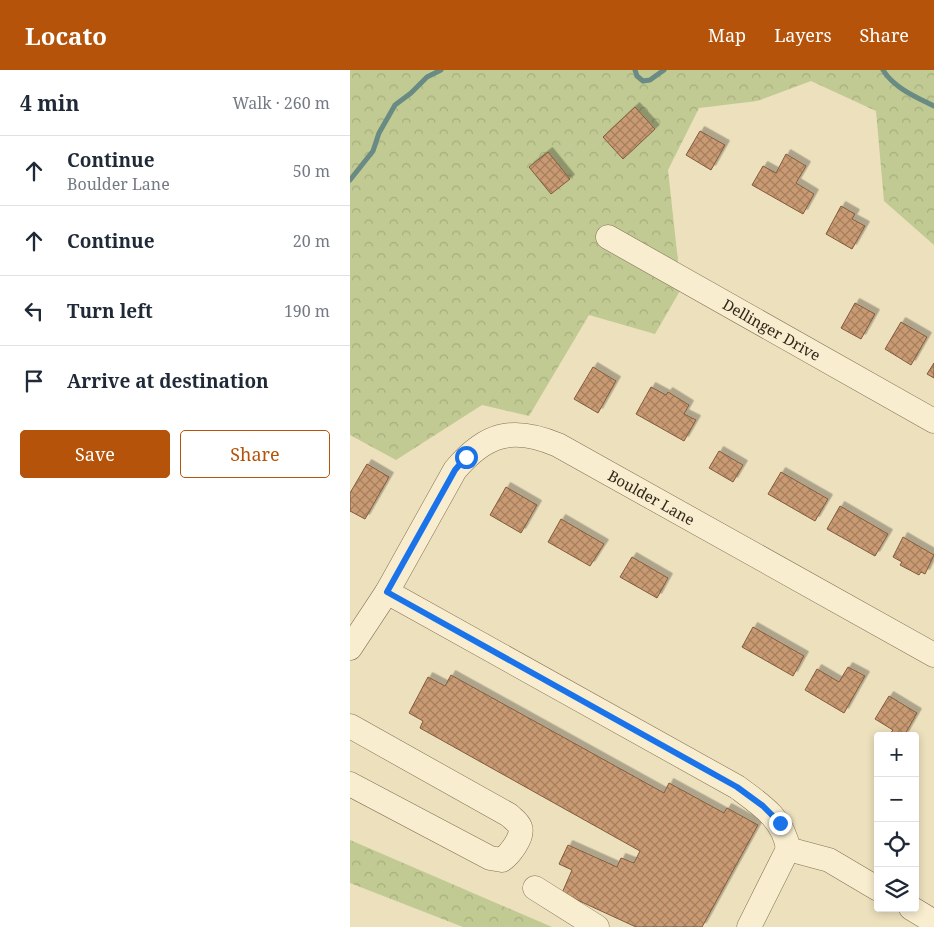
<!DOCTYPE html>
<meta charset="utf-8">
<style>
body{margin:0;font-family:"Noto Serif",serif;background:#f6f6f7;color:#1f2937}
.controls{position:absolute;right:15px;bottom:15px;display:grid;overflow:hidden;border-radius:5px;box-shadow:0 2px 8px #0003}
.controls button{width:45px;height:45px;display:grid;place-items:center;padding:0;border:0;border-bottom:1px solid #e0e1e3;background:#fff;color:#1f2937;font:25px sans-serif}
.stop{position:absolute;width:15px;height:15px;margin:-11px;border:4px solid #1a73e8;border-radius:50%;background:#fff}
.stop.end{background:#1a73e8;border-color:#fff;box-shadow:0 1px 5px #0008}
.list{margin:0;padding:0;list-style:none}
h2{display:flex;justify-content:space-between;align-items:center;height:65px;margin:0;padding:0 20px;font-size:21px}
h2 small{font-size:16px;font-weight:400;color:#747a83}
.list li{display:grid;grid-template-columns:32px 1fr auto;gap:15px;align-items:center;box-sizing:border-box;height:70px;padding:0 20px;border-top:1px solid #e0e1e3}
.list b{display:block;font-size:19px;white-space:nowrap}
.list p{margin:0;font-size:16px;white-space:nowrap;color:#747a83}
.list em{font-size:16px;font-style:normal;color:#747a83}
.actions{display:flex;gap:10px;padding:15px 20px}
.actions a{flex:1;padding:11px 0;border:1px solid #b45309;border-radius:5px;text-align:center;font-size:18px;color:#b45309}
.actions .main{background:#b45309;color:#fff}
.icon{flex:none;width:28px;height:28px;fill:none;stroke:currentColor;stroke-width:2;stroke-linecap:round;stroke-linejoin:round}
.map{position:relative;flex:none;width:584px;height:857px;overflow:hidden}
header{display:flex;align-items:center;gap:30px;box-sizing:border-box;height:70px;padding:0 25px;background:#b45309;color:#fff}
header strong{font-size:24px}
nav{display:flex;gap:28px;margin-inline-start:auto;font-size:18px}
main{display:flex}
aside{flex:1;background:#fff}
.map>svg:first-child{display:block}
</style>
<header>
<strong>Locato</strong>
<nav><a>Map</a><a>Layers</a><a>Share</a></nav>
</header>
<main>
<aside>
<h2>4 min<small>Walk · 260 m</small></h2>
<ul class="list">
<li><svg class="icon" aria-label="ahead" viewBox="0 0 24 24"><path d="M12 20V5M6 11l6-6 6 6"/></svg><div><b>Continue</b><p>Boulder Lane</p></div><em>50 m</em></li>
<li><svg class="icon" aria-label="ahead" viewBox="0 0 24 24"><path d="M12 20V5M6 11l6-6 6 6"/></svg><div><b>Continue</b></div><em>20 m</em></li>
<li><svg class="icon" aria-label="left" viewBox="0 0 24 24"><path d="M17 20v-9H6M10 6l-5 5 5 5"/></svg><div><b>Turn left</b></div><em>190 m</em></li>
<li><svg class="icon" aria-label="arrive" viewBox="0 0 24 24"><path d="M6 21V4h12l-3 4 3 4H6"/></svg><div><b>Arrive at destination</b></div></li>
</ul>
<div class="actions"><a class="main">Save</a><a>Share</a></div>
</aside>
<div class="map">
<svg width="584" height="857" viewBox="0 0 584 857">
<defs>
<pattern id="forest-crowns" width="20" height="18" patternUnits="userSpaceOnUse" patternTransform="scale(1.25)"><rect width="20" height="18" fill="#c1ca92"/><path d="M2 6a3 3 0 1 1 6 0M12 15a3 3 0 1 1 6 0" fill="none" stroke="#a6ae7d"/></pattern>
<pattern id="building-cross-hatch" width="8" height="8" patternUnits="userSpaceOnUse" patternTransform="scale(1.25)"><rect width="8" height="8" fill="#ca9b73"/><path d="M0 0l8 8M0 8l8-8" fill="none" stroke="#a57e5e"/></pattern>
<filter id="shadow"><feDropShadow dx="4.5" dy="-4.5" stdDeviation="0" flood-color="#0004"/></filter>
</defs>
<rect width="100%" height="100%" fill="#ece0bd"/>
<path fill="url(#forest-crowns)" d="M 0,0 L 584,0 L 584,175 L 534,131 L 526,41 L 461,11 L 407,31 L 349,38 L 318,100 L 331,219 L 305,264 L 239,245 L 179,346 L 132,335 L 46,390 L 0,365 Z
M 0,770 L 202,857 L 113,857 L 0,813 Z"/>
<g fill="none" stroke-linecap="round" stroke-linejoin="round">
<path stroke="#698b84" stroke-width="5" d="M 285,0 L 287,6 L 293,11 L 300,10 L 314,0
M 533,0 C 544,18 566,27 584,36
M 0,110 L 23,81 L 29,63 L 45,35 L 61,23 L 77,7 L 91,0"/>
</g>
<path fill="url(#building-cross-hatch)" stroke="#825b3d" filter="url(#shadow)" d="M 285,37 L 305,59 L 273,89 L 253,67 Z
M 350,61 L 375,75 L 361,100 L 336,85 Z
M 198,82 L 220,109 L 201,124 L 179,97 Z
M 436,84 L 456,96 L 446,113 L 464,124 L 453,144 L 402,115 L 413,96 L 426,103 Z
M 491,136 L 505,144 L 502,149 L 515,156 L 502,179 L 476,164 Z
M 505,233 L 525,244 L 511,269 L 491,258 Z
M 551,252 L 577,267 L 561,295 L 535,279 Z
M 584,293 L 584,308 L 577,304 Z
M 243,297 L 266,311 L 248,343 L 224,329 Z
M 301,317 L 316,325 L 318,322 L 339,335 L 334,344 L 346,350 L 334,371 L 286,344 Z
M 369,381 L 393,395 L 383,412 L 359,398 Z
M 17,394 L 39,407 L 15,449 L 0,441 L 0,423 Z
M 431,402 L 478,429 L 465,451 L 418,424 Z
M 156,417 L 187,435 L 171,463 L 140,445 Z
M 490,436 L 538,464 L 525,486 L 477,459 Z
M 211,449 L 254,474 L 240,496 L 198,472 Z
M 553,467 L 584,485 L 575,504 L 571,502 L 569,505 L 550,495 L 552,492 L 543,487 Z
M 282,487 L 318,508 L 307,528 L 270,507 Z
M 403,557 L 454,586 L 443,606 L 392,577 Z
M 498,597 L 515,606 L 494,643 L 455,620 L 467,599 L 489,612 Z
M 101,605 L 314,723 L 319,713 L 374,743 L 377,738 L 408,755 L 352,857 L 286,857 L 212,823 L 222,800 L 209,794 L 218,775 L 267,797 L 271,788 L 284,793 L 290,781 L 70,658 L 73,651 L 59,643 L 78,607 L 95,616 Z
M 539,626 L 567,643 L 554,666 L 541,666 L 539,665 L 543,660 L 525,649 Z"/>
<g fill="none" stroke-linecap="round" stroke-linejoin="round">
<g stroke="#847057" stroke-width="25">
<g id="minor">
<path id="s1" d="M 258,167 L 584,351"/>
<path d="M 0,578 L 37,522"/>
<path d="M 0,656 L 159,745 C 163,749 168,752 170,757 C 174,767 159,785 152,790 L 140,788 L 0,714"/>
<path d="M 185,818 L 247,857"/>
<path id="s2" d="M 528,819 L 479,790 L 438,779 C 434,749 410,734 387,717 L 37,522 L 105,400 C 136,363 163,356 208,375 L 584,585"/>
<path d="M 561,838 L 584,852"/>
<path d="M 399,857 L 438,779"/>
</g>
</g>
<use href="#minor" stroke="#f8edcf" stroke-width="24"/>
</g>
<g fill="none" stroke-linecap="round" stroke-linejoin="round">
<path stroke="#1a73e8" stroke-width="6" d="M 116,387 L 105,400 L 37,522 L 387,717 L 413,736 L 430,753"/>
</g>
<g text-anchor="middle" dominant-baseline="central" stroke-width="4" stroke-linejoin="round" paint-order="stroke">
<g font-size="15" fill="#33281b" stroke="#f4eacc">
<text stroke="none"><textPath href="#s1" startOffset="188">Dellinger Drive</textPath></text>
<text stroke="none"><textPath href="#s2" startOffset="946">Boulder Lane</textPath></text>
</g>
</g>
</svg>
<div class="controls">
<button>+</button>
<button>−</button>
<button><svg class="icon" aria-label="locate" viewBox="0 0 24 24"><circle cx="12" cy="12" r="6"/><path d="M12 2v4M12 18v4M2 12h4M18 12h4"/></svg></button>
<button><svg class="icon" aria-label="layers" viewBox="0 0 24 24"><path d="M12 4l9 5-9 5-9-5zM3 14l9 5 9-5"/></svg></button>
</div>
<div class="stop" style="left:116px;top:387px"></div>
<div class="stop end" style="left:430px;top:753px"></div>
</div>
</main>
